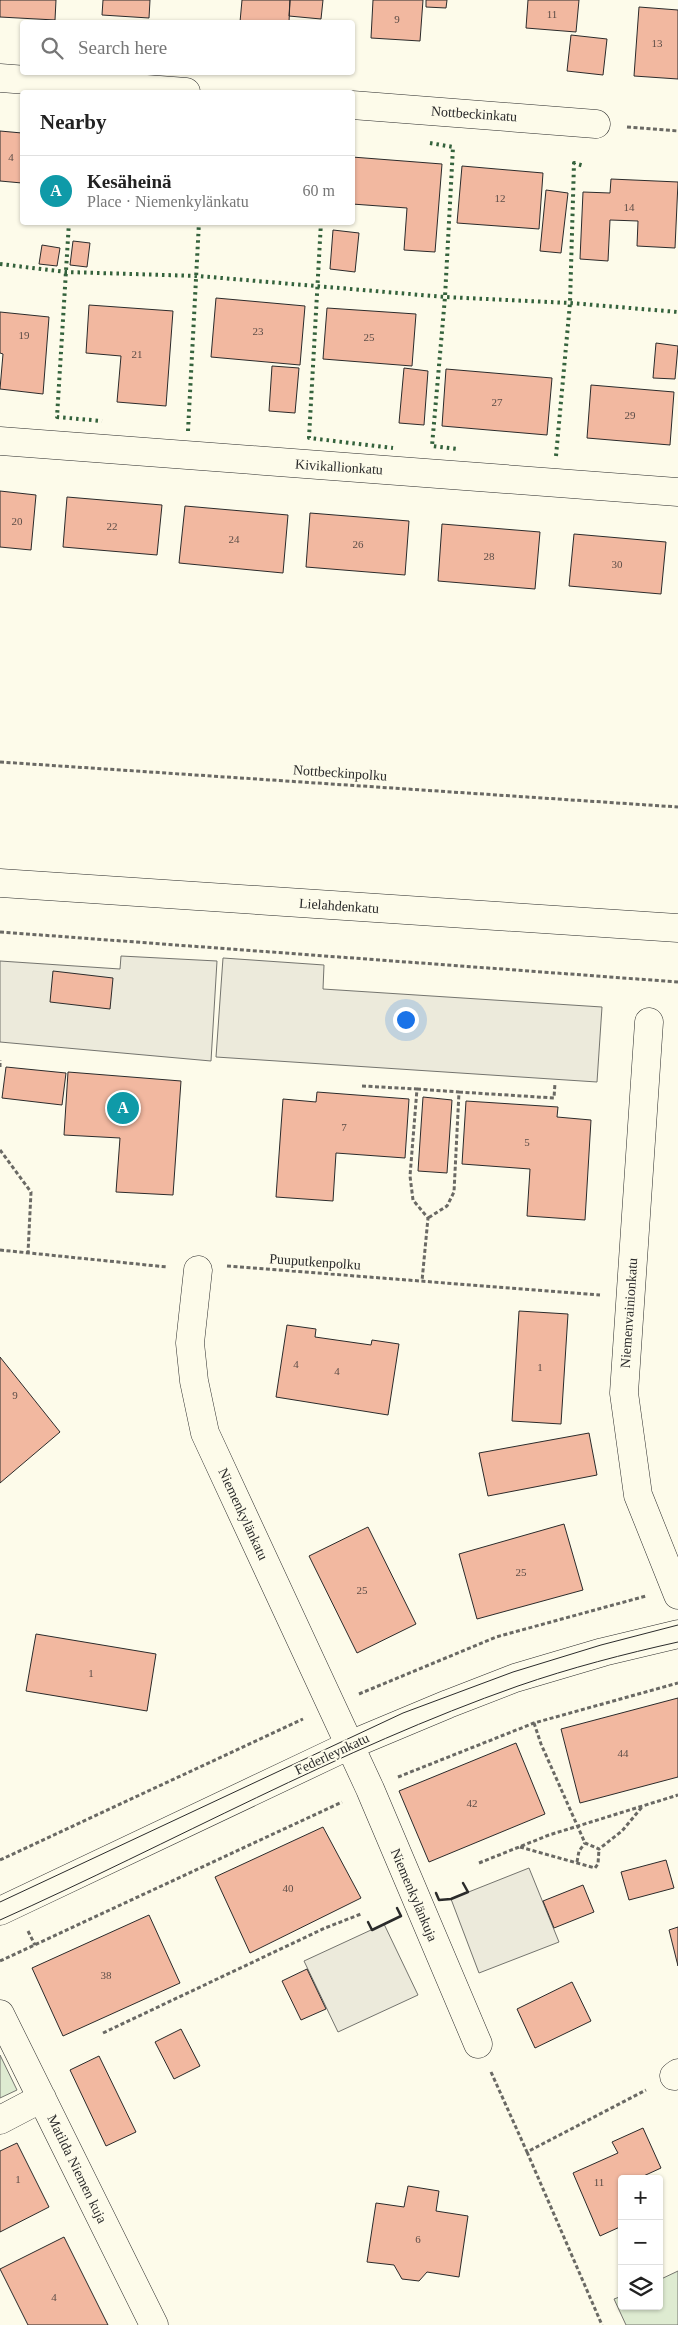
<!DOCTYPE html>
<meta charset="utf-8">
<style>
body{margin:0;font-family:"Times New Roman",serif;background:#f6f6f6;color:#222}
.controls{position:absolute;right:15px;bottom:15px;display:grid;overflow:hidden;border-radius:5px;box-shadow:0 1px 4px #0004}
.controls button{width:45px;height:45px;display:grid;place-items:center;padding:0;border:0;border-bottom:1px solid #e0e0e0;background:#fff;color:#222;font:25px sans-serif}
.you{position:absolute;left:405px;top:1019px;width:18px;height:18px;margin:-12px;border:4px solid #fff;border-radius:50%;background:#1a73e8;box-shadow:0 0 0 8px #1a73e833}
.badge{display:grid;place-items:center;width:32px;height:32px;border-radius:50%;background:#b45309;color:#fff;font-size:16px;font-weight:700}
.pin{position:absolute;translate:-50% -50%;border:2px solid #fff;box-shadow:0 1px 5px #0006}
.list{margin:0;padding:0;list-style:none}
h2{display:flex;justify-content:space-between;align-items:center;height:65px;margin:0;padding:0 20px;font-size:21px}
h2 small{font-size:16px;font-weight:400;color:#767676}
.list li{display:grid;grid-template-columns:32px 1fr auto;gap:15px;align-items:center;box-sizing:border-box;height:70px;padding:0 20px;border-top:1px solid #e0e0e0}
.list b{display:block;font-size:19px;white-space:nowrap}
.list p{margin:0;font-size:16px;white-space:nowrap;color:#767676}
.list em{font-size:16px;font-style:normal;color:#767676}
.icon{flex:none;width:28px;height:28px;fill:none;stroke:currentColor;stroke-width:2;stroke-linecap:round;stroke-linejoin:round}
.map{position:relative;flex:none;width:678px;height:2325px;overflow:hidden}
.search{position:absolute;background:#fff;box-shadow:0 1px 4px #0004;left:20px;top:20px;width:335px;height:55px;display:flex;align-items:center;gap:12px;box-sizing:border-box;padding:0 18px;border-radius:5px;color:#767676;font-size:19px}
.panel{position:absolute;background:#fff;box-shadow:0 1px 4px #0004;left:20px;top:90px;width:335px;height:135px;border-radius:5px}
.map>svg:first-child{display:block}
</style>
<div class="map">
<svg width="678" height="2325" viewBox="0 0 678 2325">
<rect width="100%" height="100%" fill="#fdfbea"/>
<path fill="#deebd1" stroke="#74746e" d="M 0,2055 L 17,2090 L 0,2098 Z
M 678,2271 L 678,2325 L 626,2325 L 614,2299 L 622,2296 L 622,2306 L 659,2306 L 659,2280 Z"/>
<path fill="#eceadb" stroke="#74746e" d="M 121,956 L 217,961 L 211,1061 L 0,1042 L 0,961 L 120,969 Z
M 223,958 L 324,965 L 323,989 L 602,1007 L 597,1082 L 216,1057 Z
M 529,1868 L 559,1942 L 479,1973 L 451,1899 Z
M 384,1924 L 418,1995 L 338,2032 L 304,1961 Z"/>
<path fill="#f2b8a0" stroke="#2b2b2b" d="M 0,0 L 56,0 L 55,20 L 0,17 Z
M 103,0 L 150,0 L 149,18 L 102,15 Z
M 242,0 L 290,0 L 289,22 L 240,22 Z
M 290,0 L 323,0 L 321,19 L 289,16 Z
M 373,0 L 423,0 L 420,41 L 371,38 Z
M 426,0 L 447,0 L 446,8 L 426,7 Z
M 528,0 L 579,0 L 576,32 L 526,28 Z
M 639,7 L 678,10 L 678,79 L 634,76 Z
M 571,35 L 607,39 L 603,75 L 567,71 Z
M 0,131 L 22,133 L 22,183 L 0,181 Z
M 352,157 L 442,164 L 435,252 L 404,250 L 407,208 L 352,204 Z
M 462,166 L 543,173 L 539,229 L 457,223 Z
M 611,179 L 678,182 L 675,248 L 637,246 L 638,221 L 610,220 L 608,261 L 580,259 L 583,192 L 610,193 Z
M 546,190 L 568,193 L 561,253 L 540,251 Z
M 333,230 L 359,233 L 355,272 L 330,269 Z
M 73,241 L 90,243 L 87,267 L 70,265 Z
M 42,245 L 60,248 L 57,266 L 39,264 Z
M 216,298 L 305,306 L 300,365 L 211,357 Z
M 89,305 L 173,311 L 166,406 L 117,402 L 121,356 L 86,353 Z
M 327,308 L 416,314 L 412,366 L 323,359 Z
M 0,312 L 49,317 L 43,394 L 0,389 L 3,354 L 0,353 Z
M 656,343 L 678,346 L 675,379 L 653,378 Z
M 272,366 L 299,368 L 295,413 L 269,411 Z
M 404,368 L 428,371 L 424,425 L 399,423 Z
M 446,369 L 552,378 L 547,435 L 442,426 Z
M 591,385 L 674,392 L 670,445 L 587,438 Z
M 0,491 L 36,495 L 31,550 L 0,547 Z
M 67,497 L 162,505 L 157,555 L 63,547 Z
M 185,506 L 288,515 L 283,573 L 179,563 Z
M 310,513 L 409,521 L 405,575 L 306,567 Z
M 442,524 L 540,532 L 535,589 L 438,581 Z
M 574,534 L 666,542 L 661,594 L 569,586 Z
M 53,971 L 113,978 L 110,1009 L 50,1002 Z
M 6,1067 L 66,1073 L 62,1105 L 2,1098 Z
M 68,1072 L 181,1081 L 173,1195 L 116,1192 L 120,1138 L 64,1135 Z
M 317,1092 L 409,1099 L 405,1158 L 336,1153 L 333,1201 L 276,1197 L 283,1099 L 316,1102 Z
M 423,1097 L 452,1100 L 447,1173 L 418,1171 Z
M 466,1101 L 558,1107 L 557,1117 L 591,1120 L 585,1220 L 527,1216 L 530,1169 L 462,1164 Z
M 519,1311 L 568,1314 L 561,1424 L 512,1421 Z
M 287,1325 L 316,1329 L 315,1337 L 371,1345 L 372,1340 L 399,1344 L 388,1415 L 276,1397 Z
M 0,1357 L 60,1432 L 0,1483 Z
M 589,1433 L 597,1475 L 488,1496 L 479,1453 Z
M 564,1524 L 583,1590 L 477,1619 L 459,1554 Z
M 368,1527 L 416,1624 L 357,1653 L 309,1556 Z
M 36,1634 L 156,1654 L 147,1711 L 26,1691 Z
M 678,1698 L 678,1777 L 580,1803 L 561,1729 Z
M 516,1743 L 545,1814 L 429,1862 L 399,1791 Z
M 323,1827 L 361,1898 L 250,1953 L 215,1877 Z
M 666,1860 L 674,1888 L 629,1900 L 621,1872 Z
M 583,1885 L 594,1912 L 554,1928 L 543,1901 Z
M 149,1915 L 180,1983 L 63,2036 L 32,1968 Z
M 678,1927 L 678,1966 L 669,1930 Z
M 307,1969 L 326,2009 L 301,2020 L 282,1981 Z
M 572,1982 L 591,2021 L 535,2048 L 517,2009 Z
M 181,2029 L 200,2066 L 174,2079 L 155,2042 Z
M 99,2056 L 136,2132 L 106,2146 L 70,2070 Z
M 643,2128 L 661,2168 L 637,2179 L 622,2179 L 620,2186 L 622,2226 L 600,2236 L 573,2173 L 618,2153 L 612,2142 Z
M 17,2143 L 49,2207 L 0,2232 L 0,2151 Z
M 408,2186 L 439,2191 L 436,2211 L 468,2216 L 459,2277 L 427,2272 L 419,2281 L 402,2279 L 394,2265 L 367,2262 L 376,2203 L 404,2207 Z
M 64,2237 L 108,2325 L 28,2325 L 0,2269 Z"/>
<g fill="none" stroke-linecap="round" stroke-linejoin="round">
<g stroke="#2b2b2b" stroke-width="29">
<path id="minor" d="M 0,78 L 186,92
M 352,105 L 596,124
M 0,441 L 678,492
M 649,1022 L 624,1393 L 638,1495 L 678,1595
M 198,1270 L 190,1343 L 194,1381 L 205,1433 L 370,1789 L 478,2044
M 0,1911 L 350,1745 L 448,1704 L 515,1678 L 603,1652 L 678,1634
M 0,2014 L 154,2325
M 674,2076 L 678,2073
M 0,2120 L 42,2098"/>
</g>
<g stroke="#2b2b2b" stroke-width="29">
<path id="major" d="M 0,883 L 678,928"/>
</g>
<path stroke="#6a6964" stroke-width="3" stroke-dasharray="4 2.5" stroke-linecap="butt" d="M 627,127 L 678,131
M 0,762 L 678,807
M 0,932 L 678,982
M 0,1067 L 0,1060
M 362,1086 L 417,1089 L 410,1176 L 413,1200 L 428,1218 L 422,1281
M 417,1089 L 459,1092 L 454,1192 L 447,1206 L 428,1218
M 459,1092 L 554,1098 L 555,1083
M 0,1150 L 31,1192 L 28,1253
M 0,1250 L 167,1267
M 227,1266 L 600,1295
M 359,1694 L 496,1637 L 646,1596
M 534,1723 L 541,1744 L 585,1843 L 599,1849 L 622,1831 L 642,1807
M 398,1777 L 534,1723 L 678,1683
M 520,1847 L 595,1868 L 598,1864 L 599,1849
M 0,1860 L 303,1719
M 577,1862 L 579,1851 L 585,1843
M 479,1863 L 549,1835 L 678,1795
M 28,1931 L 35,1945
M 0,1961 L 342,1802
M 103,2033 L 325,1928 L 361,1914
M 491,2072 L 527,2152 L 646,2090
M 527,2152 L 602,2325"/>
<use href="#minor" stroke="#fdfbea" stroke-width="28"/>
<use href="#major" stroke="#fdfbea" stroke-width="28"/>
<path stroke="#2b2b2b" stroke-width="1" d="M 0,1902 L 403,1713 L 513,1672 L 601,1645 L 678,1625
M 0,1920 C 172,1843 339,1749 518,1686 C 570,1668 624,1654 678,1642"/>
<path stroke="#34623c" stroke-width="4" stroke-dasharray="2.5 4" stroke-linecap="butt" d="M 430,143 L 453,147 L 445,297 L 432,446 L 458,449
M 69,222 L 57,417 L 102,421
M 321,222 L 309,438 L 393,448
M 0,264 L 66,272 L 198,276 L 445,297 L 570,303 L 678,312
M 188,431 L 199,222
M 556,456 L 570,303 L 574,163 L 584,166"/>
<path stroke="#2b2b2b" stroke-width="2.5" d="M 436,1893 L 439,1900 L 451,1899 L 468,1892 L 463,1883
M 368,1922 L 372,1930 L 401,1916 L 397,1908"/>
</g>
<g text-anchor="middle" dominant-baseline="central" stroke-width="4" stroke-linejoin="round" paint-order="stroke">
<g font-size="11" fill="#5d4e48">
<text x="552" y="14">11</text>
<text x="397" y="19">9</text>
<text x="657" y="43">13</text>
<text x="11" y="157">4</text>
<text x="500" y="198">12</text>
<text x="629" y="207">14</text>
<text x="258" y="331">23</text>
<text x="24" y="335">19</text>
<text x="369" y="337">25</text>
<text x="137" y="354">21</text>
<text x="497" y="402">27</text>
<text x="630" y="415">29</text>
<text x="17" y="521">20</text>
<text x="112" y="526">22</text>
<text x="234" y="539">24</text>
<text x="358" y="544">26</text>
<text x="489" y="556">28</text>
<text x="617" y="564">30</text>
<text x="344" y="1127">7</text>
<text x="527" y="1142">5</text>
<text x="296" y="1364">4</text>
<text x="540" y="1367">1</text>
<text x="337" y="1371">4</text>
<text x="15" y="1395">9</text>
<text x="521" y="1572">25</text>
<text x="362" y="1590">25</text>
<text x="91" y="1673">1</text>
<text x="623" y="1753">44</text>
<text x="472" y="1803">42</text>
<text x="288" y="1888">40</text>
<text x="106" y="1975">38</text>
<text x="18" y="2179">1</text>
<text x="599" y="2182">11</text>
<text x="418" y="2239">6</text>
<text x="54" y="2297">4</text>
</g>
<g font-size="14" fill="#2b2b2b" stroke="#fdfbea">
<text transform="translate(474 114) rotate(4)">Nottbeckinkatu</text>
<text transform="translate(339 467) rotate(4)">Kivikallionkatu</text>
<text transform="translate(340 773) rotate(4)">Nottbeckinpolku</text>
<text transform="translate(339 906) rotate(4)">Lielahdenkatu</text>
<text transform="translate(315 1262) rotate(4)">Puuputkenpolku</text>
<text transform="translate(629 1313) rotate(-86)">Niemenvainionkatu</text>
<text transform="translate(243 1514) rotate(65)">Niemenkylänkatu</text>
<text transform="translate(332 1754) rotate(-25)">Federleynkatu</text>
<text transform="translate(414 1895) rotate(67)">Niemenkylänkuja</text>
<text transform="translate(77 2169) rotate(64)">Matilda Niemen kuja</text>
</g>
</g>
</svg>
<div class="controls">
<button>+</button>
<button>−</button>
<button><svg class="icon" aria-label="layers" viewBox="0 0 24 24"><path d="M12 4l9 5-9 5-9-5zM3 14l9 5 9-5"/></svg></button>
</div>
<div class="you"></div>
<div class="pin badge" style="left:123px;top:1108px;background:#0f9aa8">A</div>
<div class="search"><svg class="icon" aria-label="search" viewBox="0 0 24 24"><circle cx="10" cy="10" r="6"/><path d="M15 15l6 6"/></svg>Search here</div>
<section class="panel">
<h2>Nearby<small></small></h2>
<ul class="list">
<li><span class="badge" style="background:#0f9aa8">A</span><div><b>Kesäheinä</b><p>Place · Niemenkylänkatu</p></div><em>60 m</em></li>
</ul>
</section>
</div>
